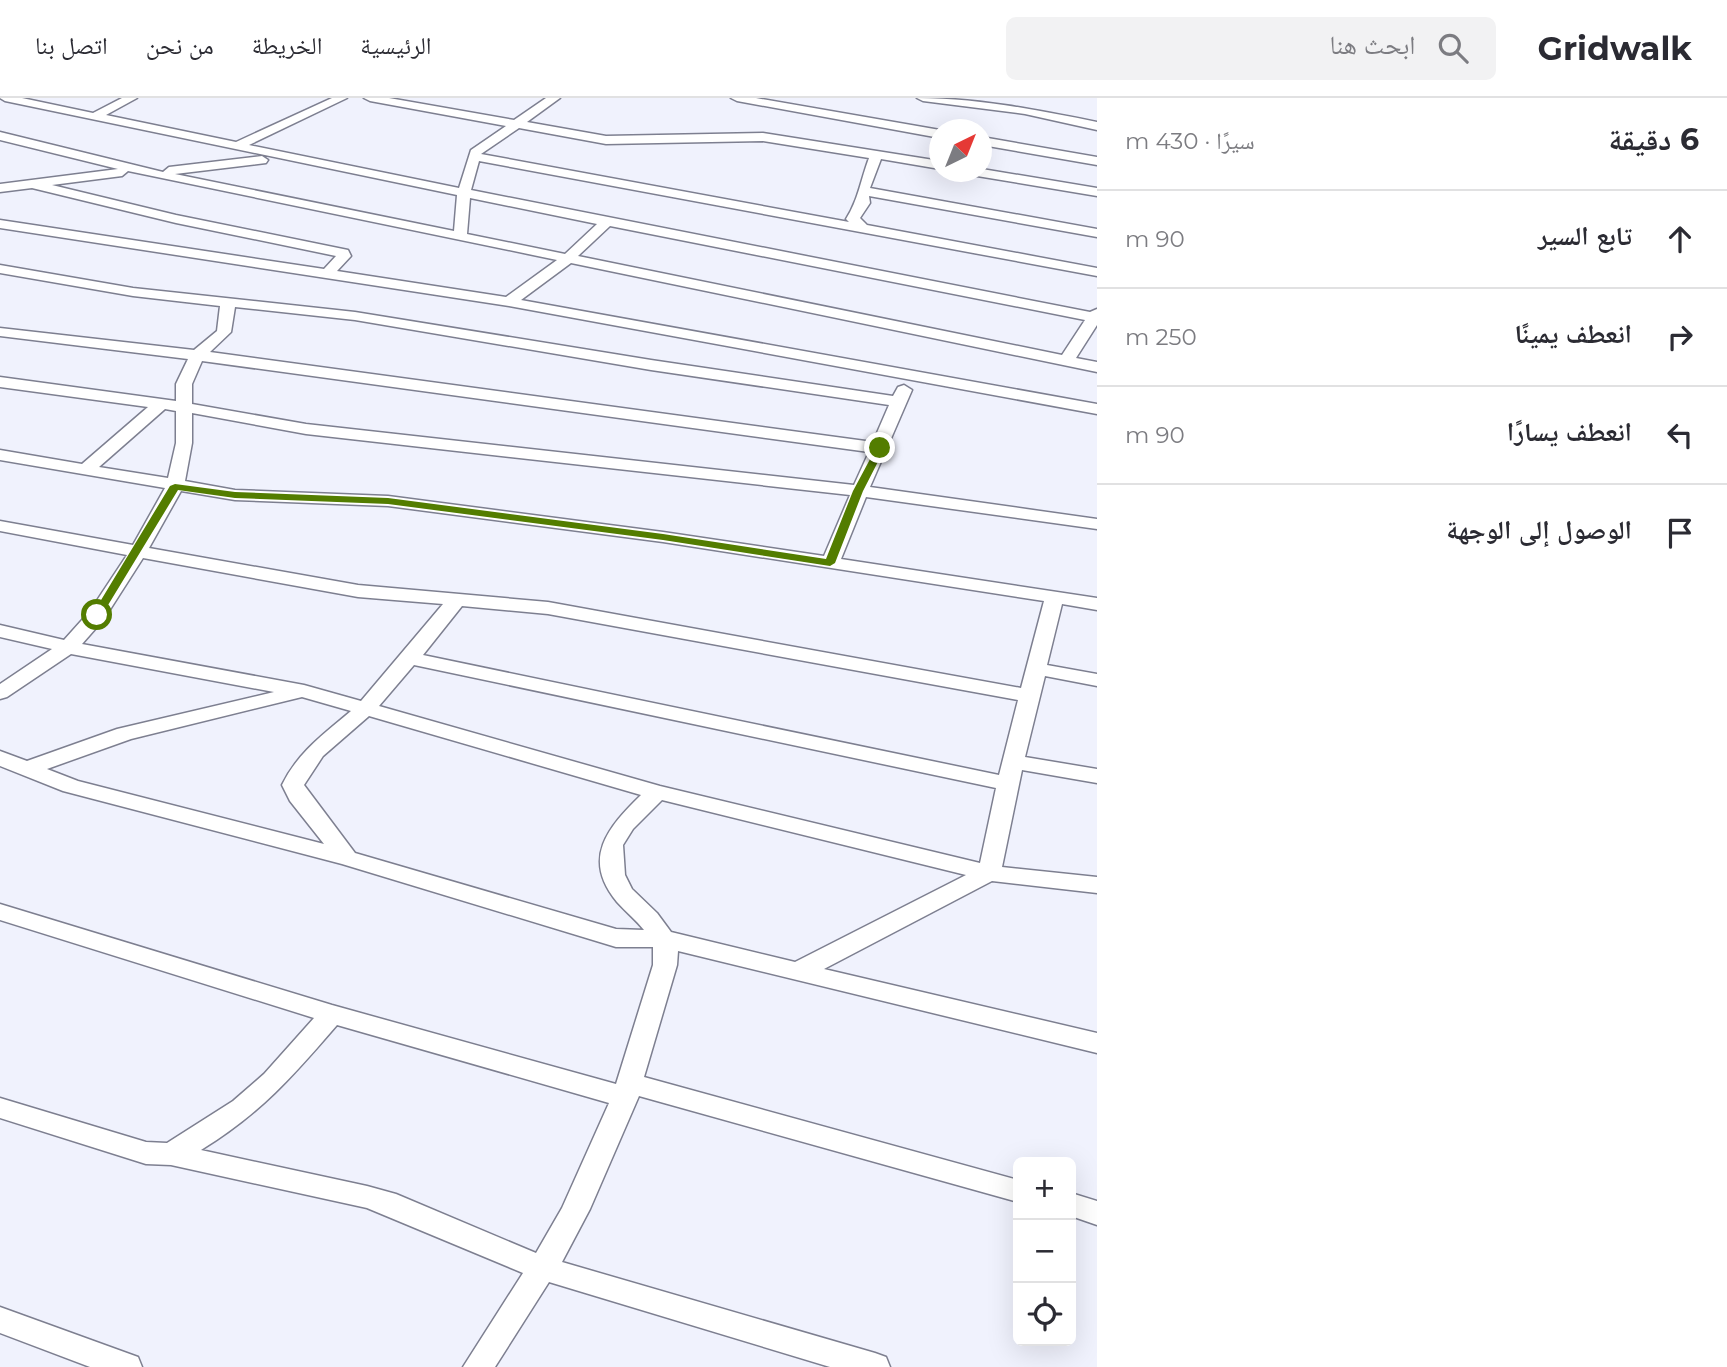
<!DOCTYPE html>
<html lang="ar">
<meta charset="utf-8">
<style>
body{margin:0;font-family:Montserrat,"Noto Naskh Arabic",sans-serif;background:#f2f2f3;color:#2b2b33;direction:rtl}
.controls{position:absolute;right:21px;bottom:21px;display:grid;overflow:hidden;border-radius:10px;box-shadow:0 7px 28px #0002}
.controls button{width:63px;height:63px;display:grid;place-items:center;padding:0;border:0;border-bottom:2px solid #e1e1e2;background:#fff;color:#2b2b33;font:35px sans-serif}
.compass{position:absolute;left:929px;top:21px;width:63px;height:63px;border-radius:50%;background:#fff;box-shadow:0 7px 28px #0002;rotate:43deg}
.stop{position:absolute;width:21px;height:21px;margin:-16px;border:5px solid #537d00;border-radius:50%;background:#fff}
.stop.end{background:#537d00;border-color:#fff;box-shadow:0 2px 7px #0008}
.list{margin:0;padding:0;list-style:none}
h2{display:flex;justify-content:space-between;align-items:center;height:91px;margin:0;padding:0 28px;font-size:30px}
h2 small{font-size:23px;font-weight:400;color:#7c7c81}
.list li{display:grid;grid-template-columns:46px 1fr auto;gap:21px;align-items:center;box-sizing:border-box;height:98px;padding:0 28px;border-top:2px solid #e1e1e2}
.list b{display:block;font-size:26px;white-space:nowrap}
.list em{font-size:23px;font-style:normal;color:#7c7c81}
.icon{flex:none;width:38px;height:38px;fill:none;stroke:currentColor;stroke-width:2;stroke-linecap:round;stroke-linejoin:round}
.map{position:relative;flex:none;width:1097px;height:1269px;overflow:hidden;direction:ltr}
header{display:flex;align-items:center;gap:42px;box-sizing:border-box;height:98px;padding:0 35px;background:#fff;border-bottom:2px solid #e1e1e2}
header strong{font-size:33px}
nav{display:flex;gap:38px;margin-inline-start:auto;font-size:24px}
.search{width:490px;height:63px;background:#f2f2f3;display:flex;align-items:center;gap:18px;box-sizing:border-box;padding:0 24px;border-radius:10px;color:#7c7c81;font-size:26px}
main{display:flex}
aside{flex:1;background:#fff}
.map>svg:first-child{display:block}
</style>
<header>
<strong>Gridwalk</strong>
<div class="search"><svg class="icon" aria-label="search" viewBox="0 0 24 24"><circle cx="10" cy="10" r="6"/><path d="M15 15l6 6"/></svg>ابحث هنا</div>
<nav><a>الرئيسية</a><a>الخريطة</a><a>من نحن</a><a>اتصل بنا</a></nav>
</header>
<main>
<aside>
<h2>6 دقيقة<small>سيرًا · 430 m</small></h2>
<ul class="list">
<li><svg class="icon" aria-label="ahead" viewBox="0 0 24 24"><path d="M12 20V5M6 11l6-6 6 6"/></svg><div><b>تابع السير</b></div><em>90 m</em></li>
<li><svg class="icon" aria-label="right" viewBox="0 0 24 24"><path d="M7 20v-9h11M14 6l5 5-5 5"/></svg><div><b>انعطف يمينًا</b></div><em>250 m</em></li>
<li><svg class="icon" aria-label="left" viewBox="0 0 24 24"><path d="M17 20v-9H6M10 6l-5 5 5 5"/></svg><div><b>انعطف يسارًا</b></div><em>90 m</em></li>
<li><svg class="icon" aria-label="arrive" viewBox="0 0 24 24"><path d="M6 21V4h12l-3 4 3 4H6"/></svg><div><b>الوصول إلى الوجهة</b></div></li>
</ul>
</aside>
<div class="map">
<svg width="1097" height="1269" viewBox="0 0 1097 1269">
<rect width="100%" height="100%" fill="#f0f2fd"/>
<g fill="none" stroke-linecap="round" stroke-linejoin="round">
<g stroke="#7d7f90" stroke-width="3">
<path id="minor" d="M 0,0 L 22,0 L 93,15 L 122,0 L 137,0 L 106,17 L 236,44 L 332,0 L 347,0 L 249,47 L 459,90 L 471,52 L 506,28 L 370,3 L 364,0 L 389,0 L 514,22 L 546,0 L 560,0 L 527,24 L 606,38 L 763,35 L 940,63 L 940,71 L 881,61 L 870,90 L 1097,131 L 1097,139 L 869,98 L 870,105 L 860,120 L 867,127 L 1097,170 L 1097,178 L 479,63 L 471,92 L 1090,214 L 1097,211 L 1097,227 L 1076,260 L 1097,264 L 1097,274 L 571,165 L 521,202 L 1097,306 L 1097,316 L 509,208 L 0,130 L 0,122 L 324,171 L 336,158 L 176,125 L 32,90 L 0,94 L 0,86 L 118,71 L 0,42 L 0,34 L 163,74 L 169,69 L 262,58 L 268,62 L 266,65 L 175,76 L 454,133 L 457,97 L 5,3 ZM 519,30 L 606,46 L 763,43 L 869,60 C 861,81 858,103 846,121 L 849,124 L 481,56 ZM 128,73 L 557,162 L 506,199 L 337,173 L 351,158 L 348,152 L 176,117 L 52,87 L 122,78 ZM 470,100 L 597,126 L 565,156 L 467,136 ZM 610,128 L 1085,222 L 1062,257 L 578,158 Z
M 731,0 L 756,0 L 940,32 L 940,40 L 737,3 Z
M 917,0 C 978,0 1037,12 1097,24 L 1097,32 L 1025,16 L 923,3 Z
M 982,39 L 1097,59 L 1097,67 L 982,47 Z
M 982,71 L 1097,90 L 1097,98 L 977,78 L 971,74 L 982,74 Z
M 0,167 L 133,190 L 355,214 L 651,262 L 893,298 L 898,289 L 904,287 L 912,292 L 870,389 L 1097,421 L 1097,431 L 866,399 L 841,461 L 1097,500 L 1097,512 L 1062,506 L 1047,567 L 1097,576 L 1097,588 L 1045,578 L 1025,659 L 1097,671 L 1097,685 L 1022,672 L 1002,769 L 1097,779 L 1097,795 L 992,783 L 824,871 L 1097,935 L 1097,955 L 678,853 L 677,867 L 644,979 L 1018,1082 L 1018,1104 L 639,998 L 590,1111 L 562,1164 L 875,1255 L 886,1259 L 890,1269 L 830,1269 L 549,1184 L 495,1269 L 463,1269 L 523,1175 L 367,1110 L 171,1067 L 146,1066 L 0,1020 L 0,1000 L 146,1044 L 167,1045 L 233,1003 L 264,976 L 314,920 L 0,822 L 0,806 L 332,907 L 616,986 L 653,867 L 653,849 L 616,849 L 342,766 L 63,693 L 0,668 L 0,653 L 27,663 L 117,631 L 274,594 L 71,556 L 7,599 L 0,601 L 0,586 L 52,551 L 0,539 L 0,527 L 64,542 L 90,513 L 127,457 L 0,433 L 0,423 L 133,447 L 165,390 L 0,362 L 0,352 L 82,366 L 148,309 L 0,289 L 0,279 L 176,303 L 176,286 L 188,261 L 0,238 L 0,230 L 194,252 L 217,233 L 220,208 L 133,198 L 0,175 ZM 235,209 L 355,222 L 651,272 L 889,307 L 873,344 L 210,254 L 231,234 ZM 202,263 L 869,354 L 854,387 L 306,326 L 192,306 L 192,286 ZM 165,311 L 176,313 L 176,345 L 168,380 L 99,369 ZM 192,315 L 306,336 L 850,397 L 824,458 L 663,434 L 388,398 L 235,392 L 185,383 L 192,345 ZM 181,393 L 235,402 L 388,408 L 663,444 L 1044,503 L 1021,590 L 548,504 L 358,487 L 149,450 ZM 143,460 L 358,499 L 443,506 L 361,603 L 304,587 L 82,546 L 104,521 ZM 462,508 L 548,516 L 1018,602 L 999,677 L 423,557 ZM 414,567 L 996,690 L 980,765 L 660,688 L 379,608 ZM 302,599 L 351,613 C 324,636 298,654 282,687 L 290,703 L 324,746 L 78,683 L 47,671 L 131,641 ZM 369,618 L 641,697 C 608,729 581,761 617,804 C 626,814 636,822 644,832 L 616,831 L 355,755 L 304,687 L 323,658 ZM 662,702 L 966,777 L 795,864 L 671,834 L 657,815 L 632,791 L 625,777 L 623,747 L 633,731 ZM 337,927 L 609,1005 L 562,1110 L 536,1155 L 396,1096 L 367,1088 L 201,1052 C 260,1016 293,978 337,927 Z
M 1071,1095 L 1097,1103 L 1097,1127 L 1071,1118 Z
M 0,1209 L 138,1259 L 142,1269 L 90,1269 L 0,1235 Z"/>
</g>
<use href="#minor" fill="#fff" fill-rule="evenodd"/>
</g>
<path fill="#537d00" d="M 880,347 L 885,350 L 863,393 L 835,465 L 830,468 L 663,442 L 388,406 L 235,400 L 178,392 L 102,517 L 97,520 L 92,517 L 170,388 L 175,386 L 235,394 L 388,400 L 663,436 L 826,461 L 853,393 L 876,350 Z"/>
</svg>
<div class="controls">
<button>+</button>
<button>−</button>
<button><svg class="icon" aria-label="locate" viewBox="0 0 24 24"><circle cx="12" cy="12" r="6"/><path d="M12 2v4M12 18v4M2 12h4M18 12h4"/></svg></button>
</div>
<svg class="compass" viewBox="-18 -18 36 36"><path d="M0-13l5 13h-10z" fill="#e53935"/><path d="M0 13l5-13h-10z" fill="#7c7c81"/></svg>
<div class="stop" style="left:97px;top:517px"></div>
<div class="stop end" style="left:880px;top:350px"></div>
</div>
</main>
